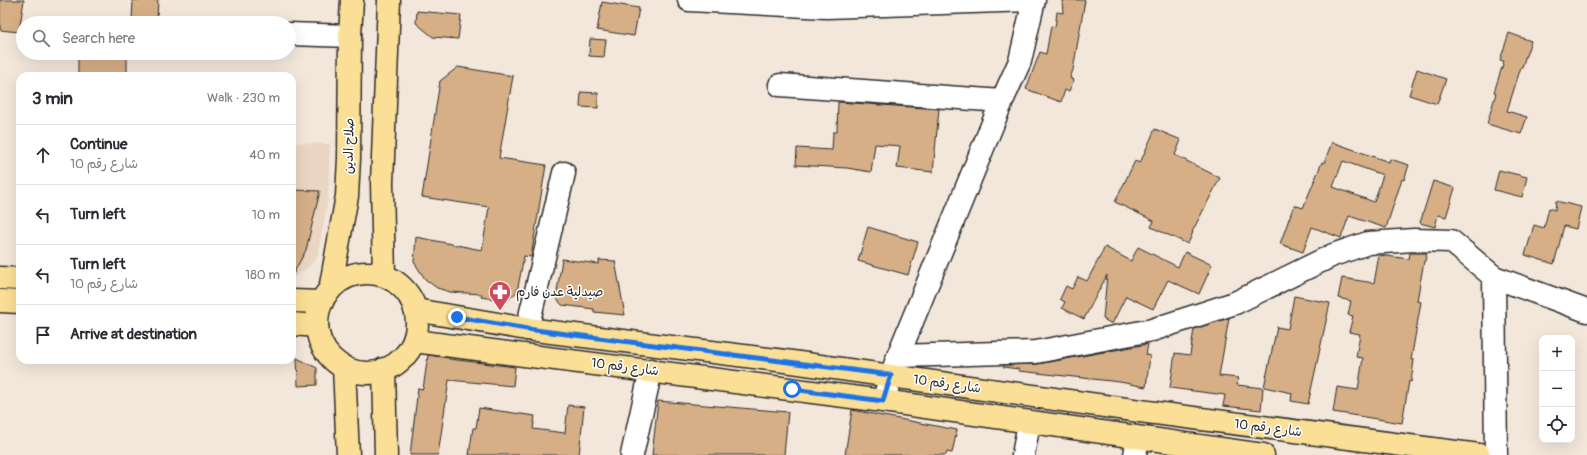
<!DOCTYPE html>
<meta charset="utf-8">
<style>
body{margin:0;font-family:Pangolin,"Playpen Sans Arabic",sans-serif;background:#f7f7f7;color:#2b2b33}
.controls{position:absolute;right:12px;bottom:12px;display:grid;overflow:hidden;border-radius:8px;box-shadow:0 4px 16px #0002}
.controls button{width:36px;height:36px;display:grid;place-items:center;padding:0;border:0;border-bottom:1px solid #e1e1e2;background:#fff;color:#2b2b33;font:20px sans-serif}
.stop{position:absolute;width:12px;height:12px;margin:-9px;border:3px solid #1a73e8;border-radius:50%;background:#fff}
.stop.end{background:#1a73e8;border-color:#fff;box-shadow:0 1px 4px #0008}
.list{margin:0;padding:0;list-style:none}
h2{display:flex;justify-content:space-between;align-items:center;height:52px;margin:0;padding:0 16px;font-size:17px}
h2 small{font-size:13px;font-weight:400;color:#7c7c81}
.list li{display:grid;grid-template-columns:26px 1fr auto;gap:12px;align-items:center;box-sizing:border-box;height:60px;padding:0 16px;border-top:1px solid #e1e1e2}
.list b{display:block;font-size:15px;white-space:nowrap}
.list p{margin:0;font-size:13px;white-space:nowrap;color:#7c7c81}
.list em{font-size:13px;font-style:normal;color:#7c7c81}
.icon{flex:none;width:22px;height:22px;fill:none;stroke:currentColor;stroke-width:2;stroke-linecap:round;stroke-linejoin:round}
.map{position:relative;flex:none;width:1587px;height:455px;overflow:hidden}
.search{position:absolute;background:#fff;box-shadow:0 4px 16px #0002;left:16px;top:16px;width:280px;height:44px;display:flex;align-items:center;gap:10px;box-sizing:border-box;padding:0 14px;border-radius:22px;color:#7c7c81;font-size:15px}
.panel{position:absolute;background:#fff;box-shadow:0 4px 16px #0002;left:16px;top:72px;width:280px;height:292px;border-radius:12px}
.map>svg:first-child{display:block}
</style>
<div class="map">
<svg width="1587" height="455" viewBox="0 0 1587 455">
<rect width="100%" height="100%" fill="#f3e7db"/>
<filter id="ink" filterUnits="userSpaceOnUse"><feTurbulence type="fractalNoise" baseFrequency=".025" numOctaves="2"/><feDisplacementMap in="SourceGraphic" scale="8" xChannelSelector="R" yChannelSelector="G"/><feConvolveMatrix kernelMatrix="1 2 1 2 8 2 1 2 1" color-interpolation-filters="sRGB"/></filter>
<g filter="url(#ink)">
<path fill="#ead6c2" d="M 292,143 L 330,144 L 328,200 L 317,258 L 307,268 L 292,279 Z"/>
<path fill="#d6af87" stroke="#2b2b2b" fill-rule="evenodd" d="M 0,0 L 24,0 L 19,32 L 0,30 Z
M 133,0 L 158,0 L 157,21 L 132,20 Z
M 1062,0 L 1085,0 L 1073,70 L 1070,78 L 1074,80 L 1069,91 L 1065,90 L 1061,102 L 1026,89 L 1040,52 L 1046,54 L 1051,26 L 1055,27 L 1057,12 L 1063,13 Z
M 602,2 L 639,8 L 634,36 L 597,30 Z
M 417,11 L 461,15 L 458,39 L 433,37 L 416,23 Z
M 1509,33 L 1531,41 L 1522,67 L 1521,67 L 1507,111 L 1527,117 L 1521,134 L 1487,124 L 1496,93 L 1494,92 L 1504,61 L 1500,60 Z
M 590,39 L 606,40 L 604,57 L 589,56 Z
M 78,53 L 127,53 L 127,76 L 78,76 Z
M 458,67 L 513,76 L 499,158 L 546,165 L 531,257 L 524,256 L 517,292 L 506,301 L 481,297 L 482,294 L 450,292 L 437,288 L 425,279 L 414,262 L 416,237 L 482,250 L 489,207 L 422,197 L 440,81 Z
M 1417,69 L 1446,79 L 1437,104 L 1409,95 Z
M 581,92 L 598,93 L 598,108 L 580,107 Z
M 838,102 L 939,109 L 933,172 L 897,168 L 900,146 L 875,144 L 871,172 L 847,168 L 796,165 L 797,148 L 832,150 L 833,132 L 837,132 Z
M 1155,129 L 1181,140 L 1175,155 L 1220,178 L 1192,232 L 1193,232 L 1188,244 L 1151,227 L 1154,221 L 1115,202 L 1135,161 L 1140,163 Z
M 1332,142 L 1389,162 L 1390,159 L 1409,165 L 1404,180 L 1402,179 L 1386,228 L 1349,216 L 1341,238 L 1312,227 L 1303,252 L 1280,244 L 1294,205 L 1303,208 L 1322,162 L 1324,163 ZM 1343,161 L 1383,175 L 1374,202 L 1333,187 Z
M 1499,170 L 1527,177 L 1522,197 L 1494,190 Z
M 1433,181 L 1455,188 L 1446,217 L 1438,215 L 1435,227 L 1420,223 Z
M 292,190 L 320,191 L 306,250 L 292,276 Z
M 1556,201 L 1581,207 L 1576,229 L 1564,226 L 1554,264 L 1525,255 L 1534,225 L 1544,228 L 1549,208 L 1555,210 Z
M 868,227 L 918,242 L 908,275 L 858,261 Z
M 1105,247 L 1131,261 L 1138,247 L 1178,267 L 1185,252 L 1212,265 L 1199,294 L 1168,280 L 1153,309 L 1126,296 L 1112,324 L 1103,319 L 1107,275 L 1084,319 L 1062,308 L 1065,302 L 1060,299 L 1066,286 L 1072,289 L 1078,277 L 1087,281 Z
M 1410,253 L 1427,253 L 1425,261 L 1424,261 L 1417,301 L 1421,302 L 1411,360 L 1414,360 L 1411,382 L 1409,381 L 1402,423 L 1333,412 L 1337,387 L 1358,390 L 1363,358 L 1356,357 L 1360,334 L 1349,332 L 1353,316 L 1348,315 L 1351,301 L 1338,298 L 1342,278 L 1374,283 L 1379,255 L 1409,259 Z
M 562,259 L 599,264 L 599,260 L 615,261 L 625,315 L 594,312 L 594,309 L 562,305 L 556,298 Z
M 1294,296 L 1330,303 L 1308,404 L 1291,401 L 1292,393 L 1264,387 L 1277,327 L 1288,329 Z
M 1229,318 L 1219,376 L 1238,378 L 1237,385 L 1263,388 L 1261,410 L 1223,406 L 1225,395 L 1170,388 L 1175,353 L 1190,355 L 1194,329 Z
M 1148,344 L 1146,355 L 1150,356 L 1146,387 L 1120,382 L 1019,371 L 1019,369 L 1003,367 L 1003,365 L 1038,364 Z
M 428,355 L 449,358 L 449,359 L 515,367 L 513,386 L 449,380 L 438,455 L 410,455 L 418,388 L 423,389 Z
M 297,358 L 317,368 L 317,385 L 298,386 Z
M 658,401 L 788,412 L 784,455 L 652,455 Z
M 568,405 L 584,407 L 579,455 L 469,455 L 473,428 L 476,428 L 479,408 L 535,416 L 533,429 L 565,433 Z
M 852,410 L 957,430 L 952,453 L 947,452 L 946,455 L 845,455 Z"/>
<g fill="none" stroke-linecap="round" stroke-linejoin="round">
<g stroke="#2b2b2b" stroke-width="25">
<path id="minor" d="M 689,0 L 827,7 L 1031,0
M 289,34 L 350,36
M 780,85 L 1002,101
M 1494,277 L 1496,455
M 527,329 L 564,173
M 898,356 L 1036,352 L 1152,330 L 1235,303 L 1333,255 L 1368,243 L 1414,240 L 1451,241 L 1494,277 L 1587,311
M 883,401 L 898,356 L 1002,101 L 1020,61 L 1034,0
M 632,455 L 651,370
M 1023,455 L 1029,423
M 1135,455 L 1138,438"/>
</g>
<g stroke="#2b2b2b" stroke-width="25">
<path id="major" d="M 0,278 L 20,279
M 0,301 L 20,302
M 292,301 L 322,302
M 415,310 L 527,329 L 785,361 L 1140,411 L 1479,455
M 292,324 L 317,326
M 414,341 L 883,401 L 1263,455"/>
</g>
<g stroke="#2b2b2b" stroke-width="25">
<path id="highway" d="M317 323a50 50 0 1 1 100 0a50 50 0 1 1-100 0Z
M 384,276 L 382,183 L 389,0
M 330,290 L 347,196 L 349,158 L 350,36 L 352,0
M 344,367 L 348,455
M 384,369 L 386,455"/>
</g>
<use href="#minor" stroke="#fff" stroke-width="22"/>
<use href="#major" stroke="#fbdf96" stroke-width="22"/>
<use href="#highway" stroke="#fbdf96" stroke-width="22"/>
</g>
</g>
<g fill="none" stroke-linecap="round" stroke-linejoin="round" filter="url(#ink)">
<path stroke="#1a73e8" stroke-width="5" d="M 457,317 L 527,329 L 891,375 L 883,401 L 792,389"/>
</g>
<defs>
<g id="pharmacy-pin" transform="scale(1.15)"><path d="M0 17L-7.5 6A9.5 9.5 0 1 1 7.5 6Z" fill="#d1495b" stroke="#fff"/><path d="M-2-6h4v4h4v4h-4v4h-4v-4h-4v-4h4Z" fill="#fff"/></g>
</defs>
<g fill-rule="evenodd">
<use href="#pharmacy-pin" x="500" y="292"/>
</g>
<g text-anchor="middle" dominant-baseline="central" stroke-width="3" stroke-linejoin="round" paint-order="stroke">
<g font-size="13" fill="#2b2b2b" stroke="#fff">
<text transform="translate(349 146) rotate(-89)">صلاح الدين</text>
<text transform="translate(625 367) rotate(7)">شارع رقم 10</text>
<text transform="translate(947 384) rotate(8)">شارع رقم 10</text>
<text transform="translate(1268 428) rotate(7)">شارع رقم 10</text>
</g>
<g font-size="13" fill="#2b2b2b" stroke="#fff" text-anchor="start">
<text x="516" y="292">صيدلية عدن فارم</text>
</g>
</g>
</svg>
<div class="controls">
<button>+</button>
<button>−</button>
<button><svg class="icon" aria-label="locate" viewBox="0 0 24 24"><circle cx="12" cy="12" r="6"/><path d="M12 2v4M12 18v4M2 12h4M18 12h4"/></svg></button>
</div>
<div class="stop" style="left:792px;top:389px"></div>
<div class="stop end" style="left:457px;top:317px"></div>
<div class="search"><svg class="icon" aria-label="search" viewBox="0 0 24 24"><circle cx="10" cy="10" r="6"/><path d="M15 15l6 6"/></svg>Search here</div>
<section class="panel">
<h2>3 min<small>Walk · 230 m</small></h2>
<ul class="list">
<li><svg class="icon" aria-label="ahead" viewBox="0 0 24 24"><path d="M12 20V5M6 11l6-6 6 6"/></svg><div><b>Continue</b><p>شارع رقم 10</p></div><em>40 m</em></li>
<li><svg class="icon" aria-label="left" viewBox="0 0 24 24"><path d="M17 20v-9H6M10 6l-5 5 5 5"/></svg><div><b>Turn left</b></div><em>10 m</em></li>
<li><svg class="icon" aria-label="left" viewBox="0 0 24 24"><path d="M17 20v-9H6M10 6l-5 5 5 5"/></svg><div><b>Turn left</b><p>شارع رقم 10</p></div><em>180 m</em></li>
<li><svg class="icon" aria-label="arrive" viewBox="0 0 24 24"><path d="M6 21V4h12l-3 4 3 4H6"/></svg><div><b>Arrive at destination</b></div></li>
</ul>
</section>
</div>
